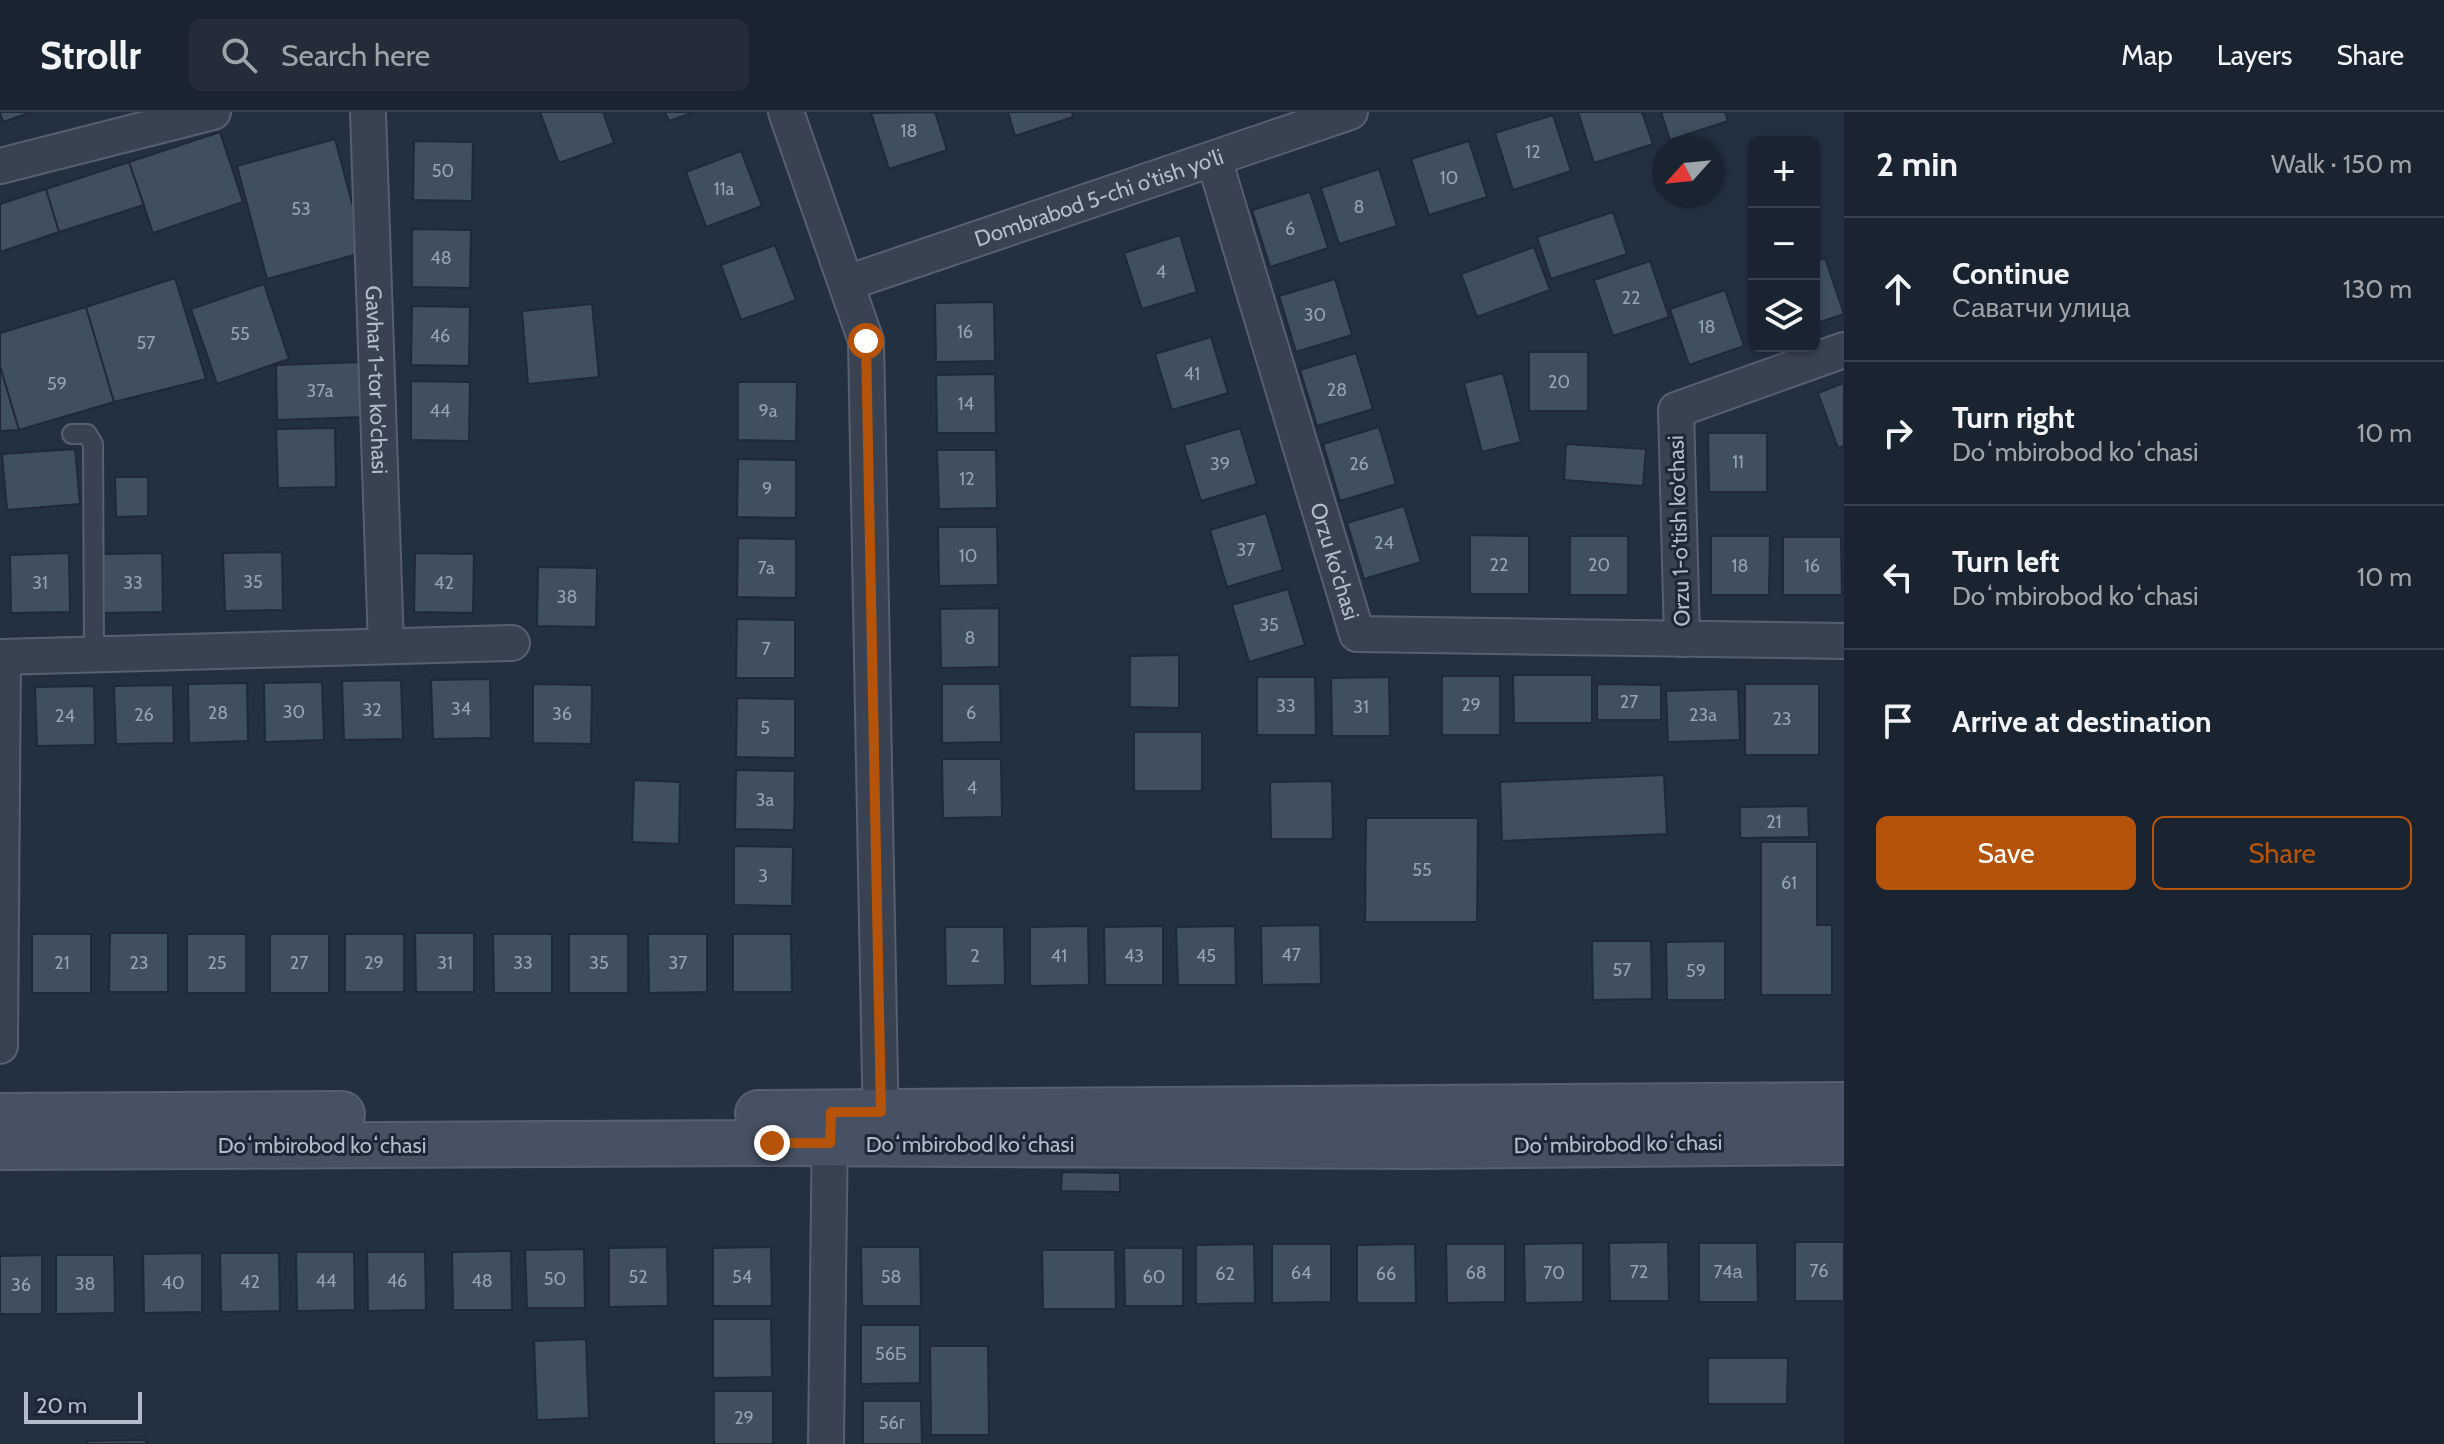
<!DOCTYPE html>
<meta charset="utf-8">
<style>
body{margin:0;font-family:Cabin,sans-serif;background:#232c38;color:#f1f3f6}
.controls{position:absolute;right:24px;top:24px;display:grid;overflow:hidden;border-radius:12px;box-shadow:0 2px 6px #0004}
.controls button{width:72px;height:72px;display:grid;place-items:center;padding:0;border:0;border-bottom:2px solid #38414c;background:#1a2430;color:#f1f3f6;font:40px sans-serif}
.compass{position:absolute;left:1652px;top:24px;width:72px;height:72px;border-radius:50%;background:#1a2430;box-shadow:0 2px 6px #0004;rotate:243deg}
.scale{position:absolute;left:24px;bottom:20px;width:118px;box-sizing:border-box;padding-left:8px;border:4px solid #b4bdcb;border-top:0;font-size:22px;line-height:28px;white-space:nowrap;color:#b4bdcb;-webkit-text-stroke:6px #1d2735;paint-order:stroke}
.stop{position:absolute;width:24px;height:24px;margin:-18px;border:6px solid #b45309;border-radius:50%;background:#fff}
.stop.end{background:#b45309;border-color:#fff;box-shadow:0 2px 8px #0008}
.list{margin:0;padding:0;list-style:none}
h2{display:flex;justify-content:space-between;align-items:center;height:104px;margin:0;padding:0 32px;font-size:34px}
h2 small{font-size:26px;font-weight:400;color:#9fa4ab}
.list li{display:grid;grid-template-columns:52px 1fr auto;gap:24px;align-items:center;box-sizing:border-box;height:144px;padding:0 32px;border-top:2px solid #38414c}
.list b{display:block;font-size:30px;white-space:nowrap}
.list p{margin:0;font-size:26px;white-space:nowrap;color:#9fa4ab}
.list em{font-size:26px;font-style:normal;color:#9fa4ab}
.actions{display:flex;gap:16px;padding:24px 32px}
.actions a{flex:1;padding:18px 0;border:2px solid #b45309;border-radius:12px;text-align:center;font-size:28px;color:#b45309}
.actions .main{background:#b45309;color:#fff}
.icon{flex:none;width:44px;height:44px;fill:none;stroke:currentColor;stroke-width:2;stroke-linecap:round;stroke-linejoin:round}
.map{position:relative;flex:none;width:1844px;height:1332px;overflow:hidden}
header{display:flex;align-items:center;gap:48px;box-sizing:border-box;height:112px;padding:0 40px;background:#1a2430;border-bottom:2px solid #38414c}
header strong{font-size:38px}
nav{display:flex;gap:44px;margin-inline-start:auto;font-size:28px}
.search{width:560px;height:72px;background:#232c38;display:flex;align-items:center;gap:20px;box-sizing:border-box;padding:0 28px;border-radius:12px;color:#9fa4ab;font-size:30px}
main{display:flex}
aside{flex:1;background:#1a2430}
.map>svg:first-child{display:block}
</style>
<header>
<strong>Strollr</strong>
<div class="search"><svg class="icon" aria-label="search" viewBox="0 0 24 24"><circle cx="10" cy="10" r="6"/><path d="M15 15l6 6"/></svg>Search here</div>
<nav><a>Map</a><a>Layers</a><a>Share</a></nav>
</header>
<main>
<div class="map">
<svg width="1844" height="1332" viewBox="0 0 1844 1332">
<rect width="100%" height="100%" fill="#233040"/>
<path fill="#3f4f5f" stroke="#1f2937" stroke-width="2" d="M 0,0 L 32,0 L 3,10 Z
M 540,0 L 603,0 L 614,31 L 559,51 Z
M 665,0 L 694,0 L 669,9 Z
M 935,0 L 947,38 L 889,57 L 871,1 Z
M 1008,0 L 1072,0 L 1073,5 L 1015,24 Z
M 1578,0 L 1642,0 L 1653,32 L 1594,51 Z
M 1661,0 L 1725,0 L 1728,9 L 1670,28 Z
M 1553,3 L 1571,59 L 1513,78 L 1495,21 Z
M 220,20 L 243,90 L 153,121 L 129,50 Z
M 335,27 L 365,140 L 267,167 L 237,54 Z
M 414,29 L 473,30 L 472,89 L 413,88 Z
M 1469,29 L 1487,85 L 1429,103 L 1411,47 Z
M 741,39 L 762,94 L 706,115 L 686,60 Z
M 129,50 L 144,93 L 59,120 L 46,77 Z
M 1379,57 L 1397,114 L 1339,132 L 1321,76 Z
M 46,77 L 59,120 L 0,140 L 0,92 Z
M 1310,80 L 1328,136 L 1270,155 L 1252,98 Z
M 1613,100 L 1627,142 L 1551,167 L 1537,125 Z
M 412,117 L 471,118 L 470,176 L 412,175 Z
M 1180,123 L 1197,180 L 1142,197 L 1124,141 Z
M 775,133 L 796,188 L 741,208 L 721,153 Z
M 1534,135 L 1550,178 L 1477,205 L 1461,162 Z
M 1825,146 L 1844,202 L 1814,212 L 1814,150 Z
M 1650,149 L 1669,205 L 1613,224 L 1594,168 Z
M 175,166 L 206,267 L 114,290 L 86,195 Z
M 1335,167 L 1352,223 L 1296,240 L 1279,184 Z
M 264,172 L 289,247 L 217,272 L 191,197 Z
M 1725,178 L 1744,234 L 1689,253 L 1670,197 Z
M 994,190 L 995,249 L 936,250 L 935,191 Z
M 592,192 L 599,265 L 528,272 L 522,199 Z
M 412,194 L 470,195 L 469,254 L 411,253 Z
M 86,195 L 114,290 L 19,318 L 0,254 L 0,221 Z
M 1211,225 L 1228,281 L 1172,298 L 1155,242 Z
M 1529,240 L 1588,240 L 1588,299 L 1529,299 Z
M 1356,241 L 1373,297 L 1317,314 L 1300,258 Z
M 362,250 L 364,305 L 277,308 L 276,253 Z
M 0,254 L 19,318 L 0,319 Z
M 1503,261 L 1521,330 L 1482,340 L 1464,271 Z
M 995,262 L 996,321 L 937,321 L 936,263 Z
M 411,269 L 470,270 L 469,329 L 411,328 Z
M 738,270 L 797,270 L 796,329 L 738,328 Z
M 1844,271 L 1844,334 L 1838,336 L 1818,281 Z
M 1379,315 L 1396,372 L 1340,389 L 1323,332 Z
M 335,316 L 336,375 L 278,376 L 276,317 Z
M 1240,316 L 1257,372 L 1201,389 L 1184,333 Z
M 1708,321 L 1767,321 L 1767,380 L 1709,380 Z
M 1566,332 L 1646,337 L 1643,374 L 1564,368 Z
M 75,337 L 80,392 L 7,398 L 2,342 Z
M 937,338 L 996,338 L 997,396 L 939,397 Z
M 738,347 L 796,348 L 796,406 L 737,405 Z
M 115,365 L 148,365 L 148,404 L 116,405 Z
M 1404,394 L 1421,450 L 1364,467 L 1347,411 Z
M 1266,401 L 1283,458 L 1227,475 L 1210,418 Z
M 938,415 L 997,415 L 998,473 L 939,474 Z
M 1470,423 L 1529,424 L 1529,482 L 1470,482 Z
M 1570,424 L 1628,424 L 1628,483 L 1570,483 Z
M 1711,424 L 1770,424 L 1769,483 L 1711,483 Z
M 1783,425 L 1841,425 L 1842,483 L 1783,483 Z
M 738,426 L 796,427 L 796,486 L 737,485 Z
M 282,440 L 283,498 L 225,499 L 223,441 Z
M 69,441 L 70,500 L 11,501 L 10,443 Z
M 162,441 L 163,500 L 104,501 L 103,442 Z
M 415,441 L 474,442 L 473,501 L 414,500 Z
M 538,455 L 597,456 L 596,515 L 537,514 Z
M 1288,477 L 1305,533 L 1249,550 L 1232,493 Z
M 999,496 L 999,555 L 941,556 L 940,497 Z
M 737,507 L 795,508 L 795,566 L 736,566 Z
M 1179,543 L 1179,596 L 1130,595 L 1130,544 Z
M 1513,563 L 1592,563 L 1592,611 L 1514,611 Z
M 1442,564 L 1500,564 L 1500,623 L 1442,623 Z
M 1257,565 L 1315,565 L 1316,623 L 1257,623 Z
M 1389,565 L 1390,624 L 1332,624 L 1331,566 Z
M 490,567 L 491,626 L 433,627 L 431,568 Z
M 401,568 L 403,627 L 344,628 L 342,569 Z
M 322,570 L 324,628 L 265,630 L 264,571 Z
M 247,571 L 248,629 L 189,631 L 188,572 Z
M 533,572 L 592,573 L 591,632 L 533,631 Z
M 942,572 L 1000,572 L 1001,630 L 942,631 Z
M 1597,572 L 1661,573 L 1661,608 L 1597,608 Z
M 1745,572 L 1819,572 L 1819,643 L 1745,643 Z
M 173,573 L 174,631 L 116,632 L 114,574 Z
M 94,574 L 95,633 L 37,634 L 35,575 Z
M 1738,577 L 1740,628 L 1668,630 L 1666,579 Z
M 737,586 L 795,587 L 795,646 L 736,645 Z
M 1134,620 L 1202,620 L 1202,679 L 1134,679 Z
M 942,647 L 1001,647 L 1002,705 L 943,706 Z
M 736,658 L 795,659 L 794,718 L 735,717 Z
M 1664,663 L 1667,722 L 1502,729 L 1500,670 Z
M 634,668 L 680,670 L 679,732 L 632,730 Z
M 1332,669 L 1333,727 L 1271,727 L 1270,670 Z
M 1808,694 L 1809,725 L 1740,726 L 1740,695 Z
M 1366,706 L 1478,706 L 1477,810 L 1365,810 Z
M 1761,730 L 1817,730 L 1817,813 L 1832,813 L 1832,883 L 1761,883 Z
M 734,734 L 793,735 L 792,794 L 734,793 Z
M 1320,813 L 1321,872 L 1262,873 L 1261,814 Z
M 1088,814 L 1089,873 L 1030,874 L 1030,815 Z
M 1163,814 L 1163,873 L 1105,873 L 1104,815 Z
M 1235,814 L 1236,873 L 1178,873 L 1176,815 Z
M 945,815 L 1004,815 L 1005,873 L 946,874 Z
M 110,821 L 168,821 L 168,880 L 109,880 Z
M 415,821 L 474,821 L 474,880 L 416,880 Z
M 32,822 L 91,822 L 91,881 L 32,881 Z
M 187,822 L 246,822 L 246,881 L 187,881 Z
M 270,822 L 329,822 L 329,881 L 270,881 Z
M 345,822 L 404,822 L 404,880 L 345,880 Z
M 493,822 L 552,822 L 552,881 L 494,881 Z
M 569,822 L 628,822 L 628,881 L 569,881 Z
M 648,822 L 707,822 L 707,880 L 649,881 Z
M 733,822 L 791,822 L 792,880 L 733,880 Z
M 1592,829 L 1651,829 L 1652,887 L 1593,888 Z
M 1725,829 L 1725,888 L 1667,888 L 1666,830 Z
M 1062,1060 L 1120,1061 L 1120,1080 L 1061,1079 Z
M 1668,1130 L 1669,1189 L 1610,1189 L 1609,1131 Z
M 1795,1130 L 1844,1130 L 1844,1189 L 1795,1189 Z
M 1583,1131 L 1583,1190 L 1525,1191 L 1524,1132 Z
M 1699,1131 L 1757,1131 L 1758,1190 L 1699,1190 Z
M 1254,1132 L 1255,1191 L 1196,1192 L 1196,1133 Z
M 1272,1132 L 1331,1132 L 1331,1190 L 1272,1191 Z
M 1415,1132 L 1416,1191 L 1357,1191 L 1357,1133 Z
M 1446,1132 L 1505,1132 L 1505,1190 L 1447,1191 Z
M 667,1135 L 668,1194 L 609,1195 L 609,1136 Z
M 771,1135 L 772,1194 L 713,1194 L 713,1136 Z
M 861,1135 L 920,1135 L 921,1194 L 862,1194 Z
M 1124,1136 L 1183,1136 L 1183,1194 L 1125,1194 Z
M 584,1137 L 585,1196 L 527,1196 L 525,1138 Z
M 1042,1138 L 1115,1138 L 1116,1197 L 1043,1197 Z
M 511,1139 L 512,1198 L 453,1198 L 452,1140 Z
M 296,1140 L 354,1140 L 355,1198 L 297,1199 Z
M 367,1140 L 425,1140 L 426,1198 L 368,1199 Z
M 202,1141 L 202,1200 L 144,1201 L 143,1142 Z
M 220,1141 L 279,1141 L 280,1199 L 221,1200 Z
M 42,1143 L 42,1202 L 0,1202 L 0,1144 Z
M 56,1143 L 114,1143 L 115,1201 L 56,1202 Z
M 713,1207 L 771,1207 L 772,1265 L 713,1266 Z
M 861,1213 L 920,1213 L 920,1271 L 861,1272 Z
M 586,1227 L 589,1306 L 537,1308 L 534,1229 Z
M 930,1234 L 988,1234 L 989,1323 L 931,1323 Z
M 1708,1246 L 1788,1246 L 1787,1292 L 1708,1292 Z
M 714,1279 L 773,1279 L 773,1332 L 714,1332 Z
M 863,1289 L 921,1289 L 922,1332 L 863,1332 Z
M 146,1328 L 146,1332 L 87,1332 L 87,1329 Z"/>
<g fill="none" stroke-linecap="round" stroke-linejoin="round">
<g stroke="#56606e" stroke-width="22">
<path id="lane" d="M 72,322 L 87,322 L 93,332 L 94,542"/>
</g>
<g stroke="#56606e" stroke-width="38">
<g id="street">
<path id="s1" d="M 368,0 L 386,534"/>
<path d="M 786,0 L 866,229 L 881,1022"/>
<path id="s2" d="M 1214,47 L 1357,522 L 1844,529"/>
<path d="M 0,54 L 213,0"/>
<path id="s3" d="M 847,171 L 1350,0"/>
<path d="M 1682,527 L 1676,298 L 1844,238"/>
<path d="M 0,545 L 512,531"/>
<path d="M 0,934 L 3,545"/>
<path d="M 826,1332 L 830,1009"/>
</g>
</g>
<g stroke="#56606e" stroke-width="48">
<path id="secondary" d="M 758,1001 L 1844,993
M 0,1004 L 342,1002
M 0,1035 L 772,1031 L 1416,1034 L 1844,1030"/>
</g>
<use href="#lane" stroke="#384250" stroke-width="18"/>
<use href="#street" stroke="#384250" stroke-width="34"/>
<use href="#secondary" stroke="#465163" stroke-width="44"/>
</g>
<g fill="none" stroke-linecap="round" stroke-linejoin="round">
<path stroke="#b45309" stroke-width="10" d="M 772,1031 L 830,1031 L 831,1000 L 881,1000 L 866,229"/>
</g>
<g text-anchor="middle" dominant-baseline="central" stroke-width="6" stroke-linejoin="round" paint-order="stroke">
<g font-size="18" fill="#97a2b0">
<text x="909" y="19">18</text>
<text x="1533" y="40">12</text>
<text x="443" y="59">50</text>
<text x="1449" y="66">10</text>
<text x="724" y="77">11a</text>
<text x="1359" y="95">8</text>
<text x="301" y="97">53</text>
<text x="1290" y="117">6</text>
<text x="441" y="146">48</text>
<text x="1161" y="160">4</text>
<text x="1631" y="186">22</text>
<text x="1315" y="203">30</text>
<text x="1707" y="215">18</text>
<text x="965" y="220">16</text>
<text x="240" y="222">55</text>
<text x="440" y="224">46</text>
<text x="146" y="231">57</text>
<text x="1192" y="262">41</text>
<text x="1559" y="270">20</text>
<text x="57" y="272">59</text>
<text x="1337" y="278">28</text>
<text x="320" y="279">37a</text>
<text x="966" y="292">14</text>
<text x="440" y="299">44</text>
<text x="768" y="299">9a</text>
<text x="1738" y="350">11</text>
<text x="1220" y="352">39</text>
<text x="1359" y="352">26</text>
<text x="967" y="367">12</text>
<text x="767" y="377">9</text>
<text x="1384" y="431">24</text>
<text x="1246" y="438">37</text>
<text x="968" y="444">10</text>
<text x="1499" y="453">22</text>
<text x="1599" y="453">20</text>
<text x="1740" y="454">18</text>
<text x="1812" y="454">16</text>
<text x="766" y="456">7a</text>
<text x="253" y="470">35</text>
<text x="40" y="471">31</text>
<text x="133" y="471">33</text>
<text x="444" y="471">42</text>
<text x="567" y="485">38</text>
<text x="1269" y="513">35</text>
<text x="970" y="526">8</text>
<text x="766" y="537">7</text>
<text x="1629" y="590">27</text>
<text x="1471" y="593">29</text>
<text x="1286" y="594">33</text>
<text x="1361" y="595">31</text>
<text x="461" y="597">34</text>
<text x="372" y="598">32</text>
<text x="294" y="600">30</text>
<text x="218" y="601">28</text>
<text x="971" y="601">6</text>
<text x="562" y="602">36</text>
<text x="144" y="603">26</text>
<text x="1703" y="603">23a</text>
<text x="65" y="604">24</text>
<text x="1782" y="607">23</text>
<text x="765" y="616">5</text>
<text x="972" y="676">4</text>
<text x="765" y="688">3a</text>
<text x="1774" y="710">21</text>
<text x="1422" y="758">55</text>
<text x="763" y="764">3</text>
<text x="1789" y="771">61</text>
<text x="1291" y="843">47</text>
<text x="975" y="844">2</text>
<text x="1059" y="844">41</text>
<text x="1134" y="844">43</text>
<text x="1206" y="844">45</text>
<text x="62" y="851">21</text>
<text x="139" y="851">23</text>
<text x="217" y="851">25</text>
<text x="299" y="851">27</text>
<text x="374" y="851">29</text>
<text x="445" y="851">31</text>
<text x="523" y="851">33</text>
<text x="599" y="851">35</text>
<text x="678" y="851">37</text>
<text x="1622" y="858">57</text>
<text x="1696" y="859">59</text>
<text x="1819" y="1159">76</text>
<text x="1639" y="1160">72</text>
<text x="1728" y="1160">74а</text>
<text x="1301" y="1161">64</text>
<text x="1476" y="1161">68</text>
<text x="1554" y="1161">70</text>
<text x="1225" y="1162">62</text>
<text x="1386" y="1162">66</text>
<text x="638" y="1165">52</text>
<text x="742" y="1165">54</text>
<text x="891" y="1165">58</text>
<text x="1154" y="1165">60</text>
<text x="555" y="1167">50</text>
<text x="326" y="1169">44</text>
<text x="397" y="1169">46</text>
<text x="482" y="1169">48</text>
<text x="250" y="1170">42</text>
<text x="173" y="1171">40</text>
<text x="85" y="1172">38</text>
<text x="21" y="1173">36</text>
<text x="891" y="1242">56Б</text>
<text x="744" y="1306">29</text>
<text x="892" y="1311">56г</text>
</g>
<g font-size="22" fill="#b4bdcb" stroke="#1d2735">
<text stroke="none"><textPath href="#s3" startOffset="266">Dombrabod 5-chi o'tish yo'li</textPath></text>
<text stroke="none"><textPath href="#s1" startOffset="268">Gavhar 1-tor ko'chasi</textPath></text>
<text transform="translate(1679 419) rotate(-92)">Orzu 1-o'tish ko'chasi</text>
<text stroke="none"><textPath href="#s2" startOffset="420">Orzu ko'chasi</textPath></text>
<text x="970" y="1032">Doʻmbirobod koʻchasi</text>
<text transform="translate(1618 1032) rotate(-1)">Doʻmbirobod koʻchasi</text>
<text x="322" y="1033">Doʻmbirobod koʻchasi</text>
</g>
</g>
</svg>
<div class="controls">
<button>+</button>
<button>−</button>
<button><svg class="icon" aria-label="layers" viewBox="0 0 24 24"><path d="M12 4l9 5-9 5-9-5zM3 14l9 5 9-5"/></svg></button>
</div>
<svg class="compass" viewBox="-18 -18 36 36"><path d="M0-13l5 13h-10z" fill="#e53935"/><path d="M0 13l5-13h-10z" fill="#9fa4ab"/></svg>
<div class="scale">20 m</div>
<div class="stop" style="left:866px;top:229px"></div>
<div class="stop end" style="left:772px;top:1031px"></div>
</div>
<aside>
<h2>2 min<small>Walk · 150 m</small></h2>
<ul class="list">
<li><svg class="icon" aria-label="ahead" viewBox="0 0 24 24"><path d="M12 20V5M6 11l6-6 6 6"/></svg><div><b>Continue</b><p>Саватчи улица</p></div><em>130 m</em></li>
<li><svg class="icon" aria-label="right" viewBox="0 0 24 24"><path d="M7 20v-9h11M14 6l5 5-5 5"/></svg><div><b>Turn right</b><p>Doʻmbirobod koʻchasi</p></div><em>10 m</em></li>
<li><svg class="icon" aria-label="left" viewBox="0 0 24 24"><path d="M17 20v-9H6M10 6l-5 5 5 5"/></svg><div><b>Turn left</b><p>Doʻmbirobod koʻchasi</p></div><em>10 m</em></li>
<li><svg class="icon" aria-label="arrive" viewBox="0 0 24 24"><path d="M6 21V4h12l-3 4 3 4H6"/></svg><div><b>Arrive at destination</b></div></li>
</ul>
<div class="actions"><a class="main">Save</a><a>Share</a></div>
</aside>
</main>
